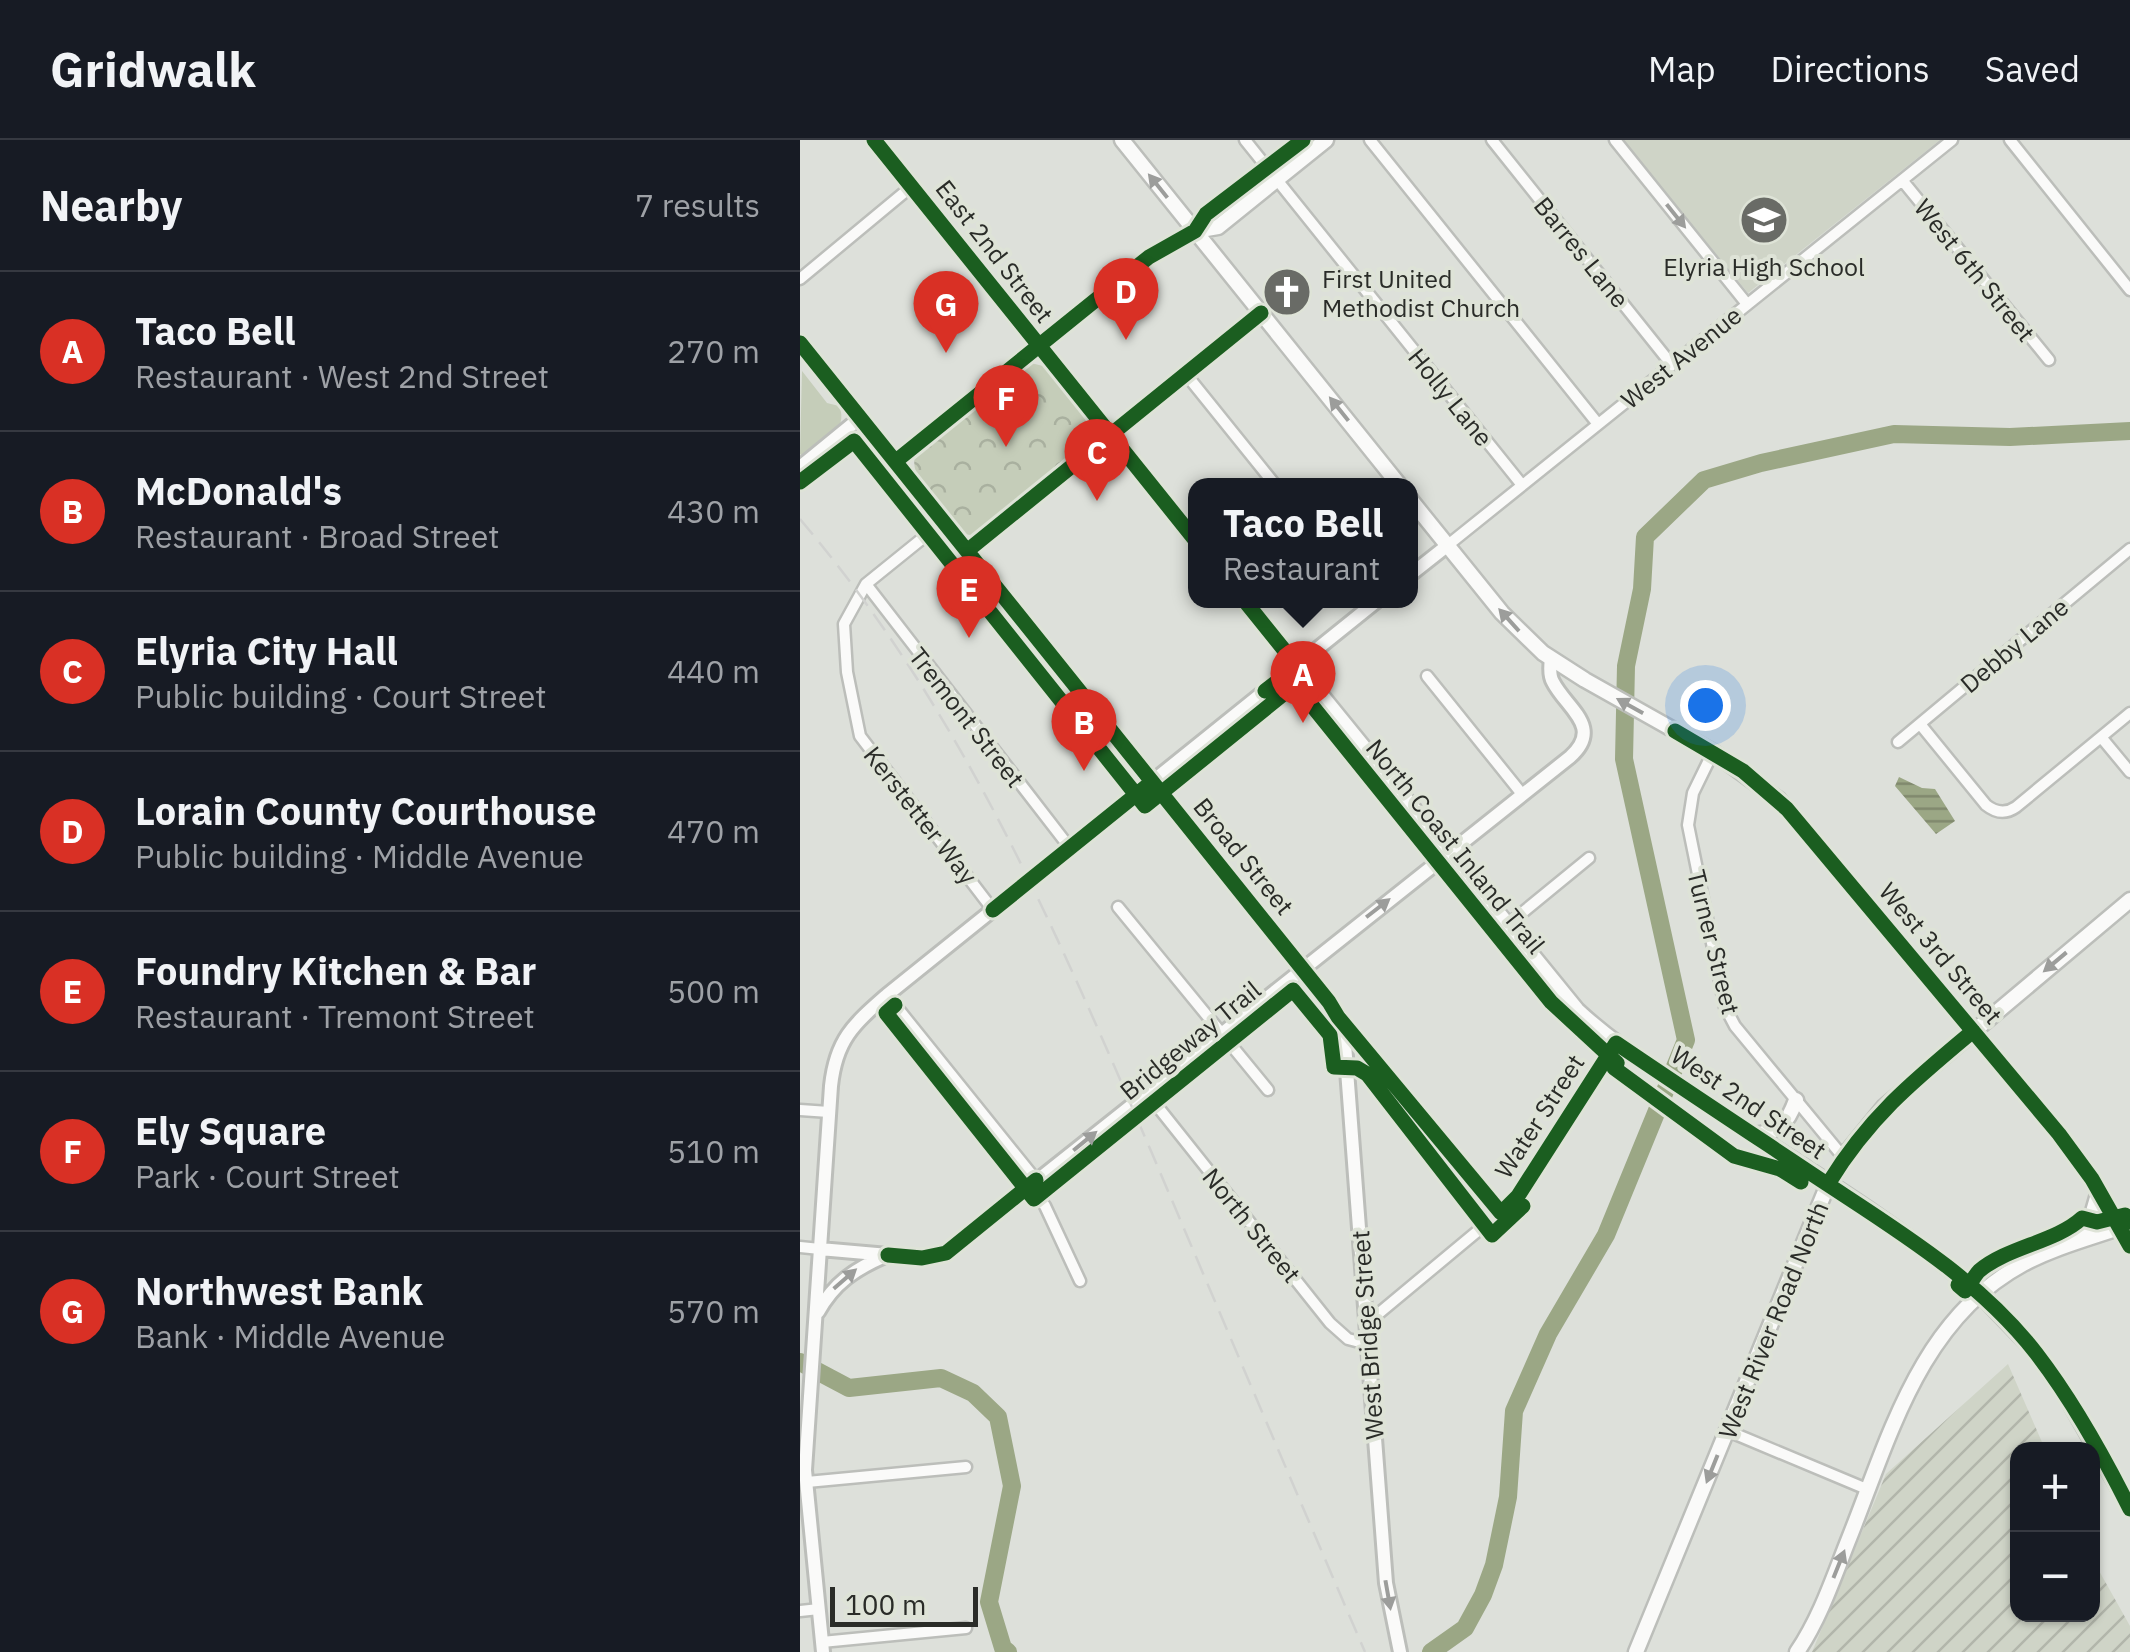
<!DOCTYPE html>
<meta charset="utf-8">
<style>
body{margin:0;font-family:"IBM Plex Sans",sans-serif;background:#242831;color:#f1f3f6}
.controls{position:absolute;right:30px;bottom:30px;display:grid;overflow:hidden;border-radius:20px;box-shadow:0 2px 8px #0004}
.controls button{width:90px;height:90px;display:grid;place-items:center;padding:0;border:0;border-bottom:2px solid #363941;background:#171b24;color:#f1f3f6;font:50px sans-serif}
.scale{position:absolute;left:30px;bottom:25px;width:148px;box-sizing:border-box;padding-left:10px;border:5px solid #2a2c28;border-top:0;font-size:28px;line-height:35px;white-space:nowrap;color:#2a2c28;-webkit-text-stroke:8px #dee3d7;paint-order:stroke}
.you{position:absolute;left:905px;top:565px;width:35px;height:35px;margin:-25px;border:8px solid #fff;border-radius:50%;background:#1a73e8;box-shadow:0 0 0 15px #1a73e833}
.badge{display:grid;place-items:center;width:65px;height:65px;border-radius:50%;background:#d93025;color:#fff;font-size:32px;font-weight:700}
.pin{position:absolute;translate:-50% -82px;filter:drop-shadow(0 2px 5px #0008)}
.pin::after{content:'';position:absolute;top:52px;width:35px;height:30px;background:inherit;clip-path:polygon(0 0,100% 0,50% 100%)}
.popup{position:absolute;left:388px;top:338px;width:230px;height:130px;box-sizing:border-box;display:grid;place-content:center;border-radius:20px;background:#171b24;filter:drop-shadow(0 2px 8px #0005);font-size:32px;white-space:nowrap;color:#9ea1a6}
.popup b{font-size:38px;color:#f1f3f6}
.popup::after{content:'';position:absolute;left:50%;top:100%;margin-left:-20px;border:20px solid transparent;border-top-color:#171b24}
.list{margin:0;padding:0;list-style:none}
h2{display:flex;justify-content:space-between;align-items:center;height:130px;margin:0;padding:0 40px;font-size:42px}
h2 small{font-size:32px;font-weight:400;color:#9ea1a6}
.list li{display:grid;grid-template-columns:65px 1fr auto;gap:30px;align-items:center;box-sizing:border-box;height:160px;padding:0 40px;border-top:2px solid #363941}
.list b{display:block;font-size:38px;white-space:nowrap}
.list p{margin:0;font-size:32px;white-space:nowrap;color:#9ea1a6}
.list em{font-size:32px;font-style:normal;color:#9ea1a6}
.map{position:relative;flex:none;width:1330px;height:1512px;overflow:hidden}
header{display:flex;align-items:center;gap:60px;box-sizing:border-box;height:140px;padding:0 50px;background:#171b24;border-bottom:2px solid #363941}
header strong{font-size:48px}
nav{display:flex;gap:55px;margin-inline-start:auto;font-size:35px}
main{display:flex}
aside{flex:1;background:#171b24}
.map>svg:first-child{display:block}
</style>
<header>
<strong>Gridwalk</strong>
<nav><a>Map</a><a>Directions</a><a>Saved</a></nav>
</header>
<main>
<aside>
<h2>Nearby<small>7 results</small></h2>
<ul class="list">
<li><span class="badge">A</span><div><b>Taco Bell</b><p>Restaurant · West 2nd Street</p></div><em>270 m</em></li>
<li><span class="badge">B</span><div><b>McDonald's</b><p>Restaurant · Broad Street</p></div><em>430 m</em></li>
<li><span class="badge">C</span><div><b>Elyria City Hall</b><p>Public building · Court Street</p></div><em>440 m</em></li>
<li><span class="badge">D</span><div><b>Lorain County Courthouse</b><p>Public building · Middle Avenue</p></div><em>470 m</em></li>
<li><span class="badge">E</span><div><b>Foundry Kitchen &amp; Bar</b><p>Restaurant · Tremont Street</p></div><em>500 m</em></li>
<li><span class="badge">F</span><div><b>Ely Square</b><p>Park · Court Street</p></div><em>510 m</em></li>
<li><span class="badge">G</span><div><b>Northwest Bank</b><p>Bank · Middle Avenue</p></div><em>570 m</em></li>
</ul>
</aside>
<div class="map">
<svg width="1330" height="1512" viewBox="0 0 1330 1512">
<defs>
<pattern id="industrial-furrows" width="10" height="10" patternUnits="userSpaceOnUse" patternTransform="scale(2.5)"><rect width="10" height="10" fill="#cfd4c7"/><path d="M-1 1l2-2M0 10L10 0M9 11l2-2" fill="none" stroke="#b2b6ab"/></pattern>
<pattern id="forest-crowns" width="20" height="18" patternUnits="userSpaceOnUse" patternTransform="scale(2.5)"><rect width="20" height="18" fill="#c5cdb9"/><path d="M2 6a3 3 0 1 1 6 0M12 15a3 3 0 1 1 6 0" fill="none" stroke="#a9b09f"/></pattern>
<pattern id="water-rules" width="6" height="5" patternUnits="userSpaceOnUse" patternTransform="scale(2.5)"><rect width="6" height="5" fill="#9ba785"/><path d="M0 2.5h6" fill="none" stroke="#7f886d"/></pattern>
</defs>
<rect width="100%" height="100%" fill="#dde0da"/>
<path fill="#cfd4c7" d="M 822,0 L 1140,0 L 948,153 Z"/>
<path fill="url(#industrial-furrows)" d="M 1208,1224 L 1245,1309 L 1218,1310 L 1218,1474 L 1292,1474 L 1293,1420 L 1330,1486 L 1330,1512 L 1012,1512 L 1086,1334 Z"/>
<path fill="#c5cdb9" d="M 2,231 L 27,263 L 39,266 C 50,290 21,303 4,317 L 0,314 Z"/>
<path fill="url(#forest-crowns)" d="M 231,223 L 243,226 L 295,290 L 297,299 L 178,396 L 163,394 C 148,375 105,337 116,314 Z"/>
<path fill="url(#water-rules)" d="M 1099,637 L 1122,648 L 1135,649 L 1155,681 L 1136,694 L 1095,646 Z"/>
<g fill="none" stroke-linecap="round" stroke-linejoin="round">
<path stroke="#9ba785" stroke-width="18" d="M 0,1222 L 49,1248 L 141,1238 L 173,1253 L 198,1277 L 212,1346 L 189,1462 L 203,1508 L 208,1512
M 631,1512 L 665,1488 L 683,1455 L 694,1425 L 708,1357 L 714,1271 L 748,1194 L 806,1095 L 886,900 L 824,619 L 826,526 L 842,449 L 845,397 L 904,340 L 961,323 L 1094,294 L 1210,297 L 1330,291"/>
<g stroke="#bcbeba" stroke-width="15">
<path id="minor" d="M 445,0 L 722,345
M 570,0 L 798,284
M 692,0 L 872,225
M 815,0 L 947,164
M 1210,0 L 1330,150
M 1102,40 L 1249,220
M 0,139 L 112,46
M 385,233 L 476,346
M 144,381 L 66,444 L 44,484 L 47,532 L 60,596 L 193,770
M 648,405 L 1152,0
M 167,411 L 461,173
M 66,444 L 270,708
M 627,536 L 722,654
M 1120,584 L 1186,665 C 1196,673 1206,674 1216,667 L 1330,573
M 1301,597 L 1330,632
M 1098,602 L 1330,409
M 913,612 L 893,653 L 888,685 L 925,867 L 935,886 L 1044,1018
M 318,767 L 468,950
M 706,786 L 789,718
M 87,855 L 236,1040
M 538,878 L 701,1073
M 346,952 L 530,1183 L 548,1199 L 567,1204
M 0,970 L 29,972
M 230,1045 L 245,1066 L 280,1141
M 0,1107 L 20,1109
M 566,1184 L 715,1060 L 816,903
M 928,1291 L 1069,1350
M 7,1342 L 166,1327
M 0,1471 L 19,1469
M 22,1502 L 166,1488"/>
</g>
<g stroke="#bcbeba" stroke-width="18">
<path id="tertiary" d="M 0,203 L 535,871 L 545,904 L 586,1443 L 600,1512
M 96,321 L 238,206
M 0,327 L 60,278
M 610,435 L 648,405
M 1320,1087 L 1330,1106
M 20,1109 L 122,1118 L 146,1113 L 770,617 C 804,587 766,568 753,542 C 749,535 750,526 751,519
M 1179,1154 L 1234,1211 L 1265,1255 L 1330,1369
M 18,1172 C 34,1143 55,1129 85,1116
M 23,1512 L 5,1330 L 31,946 C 36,899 54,884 87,855 L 578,460"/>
</g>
<g stroke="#bcbeba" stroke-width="19">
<path id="secondary" d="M 74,0 L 396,401
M 322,0 L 600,346
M 395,91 L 418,87 L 526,0
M 238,206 L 349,117 L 395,91 L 406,74 L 503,0
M 610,359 L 702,473 L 743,513 L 785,540 L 913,612 L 979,660 L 1259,994 L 1292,1039 L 1320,1087
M 444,460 L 777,870 C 811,902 850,926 888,952 C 986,1017 1090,1076 1179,1154
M 953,995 C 979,992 987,985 996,960
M 1274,1100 L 1290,1082 L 1299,1051
M 836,1512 L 1024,1054 L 1049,1010 L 1084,967 L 1330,760
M 997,1512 C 1020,1478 1033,1439 1048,1401 C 1089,1299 1119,1180 1223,1124 C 1257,1106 1294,1097 1330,1084"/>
</g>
<use href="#minor" stroke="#fafaf9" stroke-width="10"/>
<use href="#tertiary" stroke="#fafaf9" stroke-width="12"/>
<use href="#secondary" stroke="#fafaf9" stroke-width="14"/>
<path stroke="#d1d2d0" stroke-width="2.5" stroke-dasharray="20 10" stroke-linecap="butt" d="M 0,379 C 162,571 253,784 351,1011 C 422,1178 493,1345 565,1512"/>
<g stroke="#dee3d7" stroke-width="21">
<path id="cycleway" d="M 74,0 L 396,401
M 0,203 L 529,862 L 538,877 L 701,1073 L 718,1056 L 816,903 C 885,950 955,996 1024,1042 C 1100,1092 1179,1140 1236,1213 C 1273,1261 1303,1315 1330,1369
M 96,321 L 349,117 L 395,91 L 406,74 L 503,0
M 0,342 L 54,301 L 345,666 L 491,548 L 497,547 L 751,862 L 817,923 L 814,928 L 934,1016 L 980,1029 L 1001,1042
M 167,411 L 461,173
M 444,460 L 497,526 L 465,551
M 875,591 L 943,631 L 987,669 L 1259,994 L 1292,1039 L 1330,1106
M 193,770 L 348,645
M 95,865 L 86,873 L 234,1059 L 493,850 L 530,895 L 534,927 L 557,928 L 567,934 L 692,1095 L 723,1066
M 1028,1044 C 1069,977 1113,941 1173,891
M 88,1115 L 122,1118 L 146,1113 L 236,1040
M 1158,1145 L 1165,1151 C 1169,1146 1175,1135 1179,1131 C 1207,1107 1256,1102 1282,1078 L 1297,1082 L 1325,1075 L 1330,1082"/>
</g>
<use href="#cycleway" stroke="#1b5e20" stroke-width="15"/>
</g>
<defs><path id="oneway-solid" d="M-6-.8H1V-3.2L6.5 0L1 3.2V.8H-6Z" transform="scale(2.5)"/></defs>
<g fill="#9c9d9b">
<use href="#oneway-solid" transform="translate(358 46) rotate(-129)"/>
<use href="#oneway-solid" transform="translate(876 76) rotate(51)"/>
<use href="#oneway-solid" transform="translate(539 269) rotate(-129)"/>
<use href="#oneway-solid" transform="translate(709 480) rotate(-132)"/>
<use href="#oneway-solid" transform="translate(830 566) rotate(-151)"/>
<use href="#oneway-solid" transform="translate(578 768) rotate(-38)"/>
<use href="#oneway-solid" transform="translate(1255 822) rotate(140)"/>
<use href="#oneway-solid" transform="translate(285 1001) rotate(-39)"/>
<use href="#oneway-solid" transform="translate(45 1139) rotate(-41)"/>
<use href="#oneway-solid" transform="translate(912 1329) rotate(112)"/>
<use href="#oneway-solid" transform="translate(1039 1424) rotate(-68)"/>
<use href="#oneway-solid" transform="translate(588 1455) rotate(80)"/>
</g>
<defs>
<g id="school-disc" transform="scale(2.5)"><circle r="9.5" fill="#696b66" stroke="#dee3d7"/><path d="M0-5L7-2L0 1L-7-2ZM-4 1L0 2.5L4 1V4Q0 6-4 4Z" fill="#fff"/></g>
<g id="church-disc" transform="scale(2.5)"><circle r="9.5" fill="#696b66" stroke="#dee3d7"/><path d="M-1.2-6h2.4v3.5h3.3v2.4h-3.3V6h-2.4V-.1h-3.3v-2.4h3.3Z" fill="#fff"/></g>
</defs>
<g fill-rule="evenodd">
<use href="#school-disc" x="964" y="80"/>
<use href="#church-disc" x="487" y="152"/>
</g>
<g text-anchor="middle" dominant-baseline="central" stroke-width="8" stroke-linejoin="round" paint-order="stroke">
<g font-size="25" fill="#2a2c28" stroke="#dee3d7">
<text transform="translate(195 111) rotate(52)">East 2nd Street</text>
<text transform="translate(782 112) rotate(51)">Barres Lane</text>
<text transform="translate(1175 130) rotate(51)">West 6th Street</text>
<text transform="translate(881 217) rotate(-39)">West Avenue</text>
<text transform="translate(651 257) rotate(51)">Holly Lane</text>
<text transform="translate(1214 505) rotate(-40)">Debby Lane</text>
<text transform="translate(167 577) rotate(52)">Tremont Street</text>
<text transform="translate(121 675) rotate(52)">Kerstetter Way</text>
<text transform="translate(656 706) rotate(51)">North Coast Inland Trail</text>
<text transform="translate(444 716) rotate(51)">Broad Street</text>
<text transform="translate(914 802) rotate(76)">Turner Street</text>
<text transform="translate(1141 813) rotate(50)">West 3rd Street</text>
<text transform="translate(390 900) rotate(-39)">Bridgeway Trail</text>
<text transform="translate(949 962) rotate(34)">West 2nd Street</text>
<text transform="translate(739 976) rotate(-57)">Water Street</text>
<text transform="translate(452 1085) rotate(51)">North Street</text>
<text transform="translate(973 1180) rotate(-68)">West River Road North</text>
<text transform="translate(567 1195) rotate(-94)">West Bridge Street</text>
</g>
<g font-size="25" fill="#2a2c28" stroke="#dee3d7">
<text x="964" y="126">Elyria High School</text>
<text x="522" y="138" text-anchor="start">First United<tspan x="522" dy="29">Methodist Church</tspan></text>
</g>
</g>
</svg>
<div class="controls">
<button>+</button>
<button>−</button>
</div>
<div class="scale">100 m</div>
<div class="you"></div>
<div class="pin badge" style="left:503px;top:583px">A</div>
<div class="popup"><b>Taco Bell</b>Restaurant</div>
<div class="pin badge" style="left:284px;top:631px">B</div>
<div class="pin badge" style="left:297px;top:361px">C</div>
<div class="pin badge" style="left:326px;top:200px">D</div>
<div class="pin badge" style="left:169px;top:498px">E</div>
<div class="pin badge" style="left:206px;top:307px">F</div>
<div class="pin badge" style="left:146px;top:213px">G</div>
</div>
</main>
